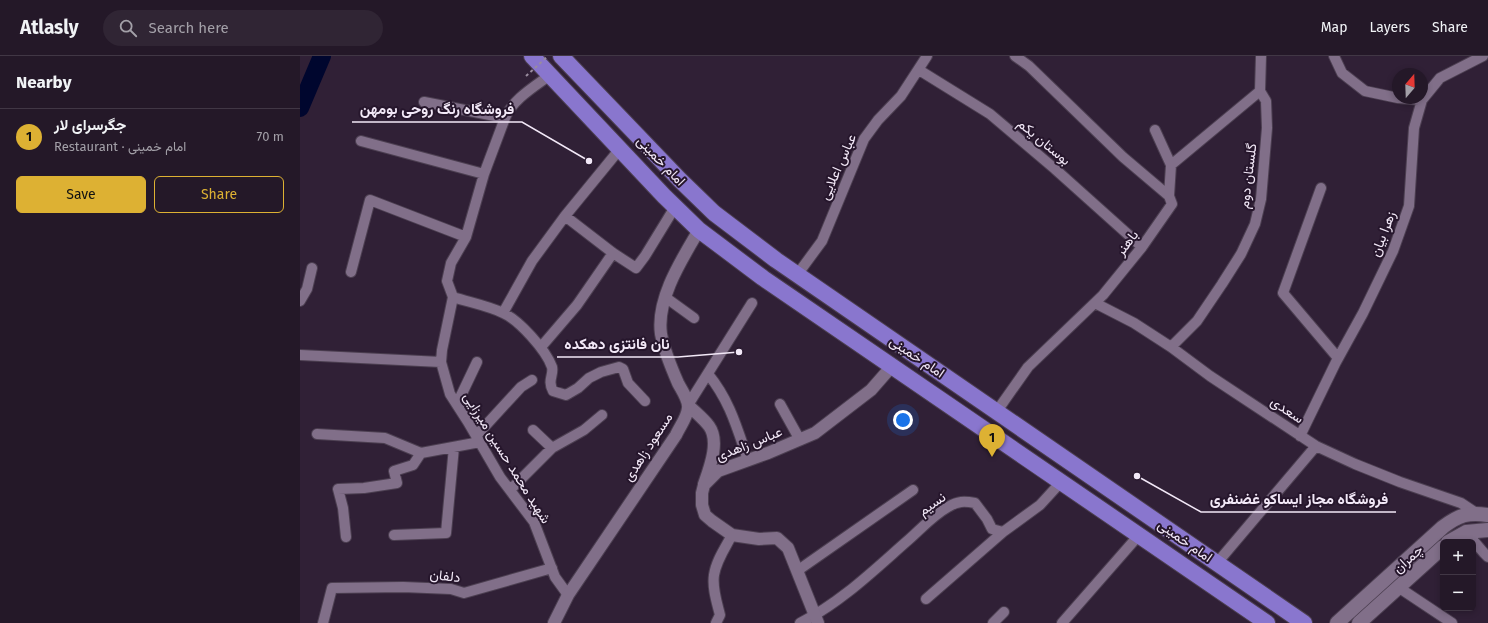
<!DOCTYPE html>
<meta charset="utf-8">
<style>
body{margin:0;font-family:"Fira Sans",Vazirmatn,sans-serif;background:#302534;color:#f1f3f6}
.controls{position:absolute;right:12px;bottom:12px;display:grid;overflow:hidden;border-radius:6px;box-shadow:0 2px 6px #0003}
.controls button{width:36px;height:36px;display:grid;place-items:center;padding:0;border:0;border-bottom:1px solid #413745;background:#241828;color:#f1f3f6;font:20px sans-serif}
.compass{position:absolute;left:1092px;top:12px;width:36px;height:36px;border-radius:50%;background:#241828;box-shadow:0 2px 6px #0003;rotate:19deg}
.you{position:absolute;left:603px;top:364px;width:14px;height:14px;margin:-10px;border:3px solid #fff;border-radius:50%;background:#1a73e8;box-shadow:0 0 0 6px #1a73e833}
.badge{display:grid;place-items:center;width:26px;height:26px;border-radius:50%;background:#ddb133;color:#111;font-size:13px;font-weight:700}
.pin{position:absolute;translate:-50% -33px;filter:drop-shadow(0 1px 2px #0008)}
.pin::after{content:'';position:absolute;top:21px;width:14px;height:12px;background:inherit;clip-path:polygon(0 0,100% 0,50% 100%)}
.list{margin:0;padding:0;list-style:none}
h2{display:flex;justify-content:space-between;align-items:center;height:52px;margin:0;padding:0 16px;font-size:17px}
h2 small{font-size:13px;font-weight:400;color:#a3a0a8}
.list li{display:grid;grid-template-columns:26px 1fr auto;gap:12px;align-items:center;box-sizing:border-box;height:56px;padding:0 16px;border-top:1px solid #413745}
.list b{display:block;font-size:15px;white-space:nowrap}
.list p{margin:0;font-size:13px;white-space:nowrap;color:#a3a0a8}
.list em{font-size:13px;font-style:normal;color:#a3a0a8}
.actions{display:flex;gap:8px;padding:12px 16px}
.actions a{flex:1;padding:9px 0;border:1px solid #ddb133;border-radius:6px;text-align:center;font-size:14px;color:#ddb133}
.actions .main{background:#ddb133;color:#111}
.icon{flex:none;width:22px;height:22px;fill:none;stroke:currentColor;stroke-width:2;stroke-linecap:round;stroke-linejoin:round}
.map{position:relative;flex:none;width:1188px;height:567px;overflow:hidden}
header{display:flex;align-items:center;gap:24px;box-sizing:border-box;height:56px;padding:0 20px;background:#241828;border-bottom:1px solid #413745}
header strong{font-size:19px}
nav{display:flex;gap:22px;margin-inline-start:auto;font-size:14px}
.search{width:280px;height:36px;background:#302534;display:flex;align-items:center;gap:10px;box-sizing:border-box;padding:0 14px;border-radius:22px;color:#a3a0a8;font-size:15px}
main{display:flex}
aside{flex:1;background:#241828}
.map>svg:first-child{display:block}
</style>
<header>
<strong>Atlasly</strong>
<div class="search"><svg class="icon" aria-label="search" viewBox="0 0 24 24"><circle cx="10" cy="10" r="6"/><path d="M15 15l6 6"/></svg>Search here</div>
<nav><a>Map</a><a>Layers</a><a>Share</a></nav>
</header>
<main>
<aside>
<h2>Nearby<small></small></h2>
<ul class="list">
<li><span class="badge">1</span><div><b>جگرسرای لار</b><p>Restaurant · امام خمینی</p></div><em>70 m</em></li>
</ul>
<div class="actions"><a class="main">Save</a><a>Share</a></div>
</aside>
<div class="map">
<svg width="1188" height="567" viewBox="0 0 1188 567">
<rect width="100%" height="100%" fill="#302036"/>
<g fill="none" stroke-linecap="round" stroke-linejoin="round">
<path stroke="#00062e" stroke-width="18" d="M 0,52 L 22,0"/>
<g stroke="#4c3f51" stroke-width="12">
<path id="minor" d="M 715,0 L 729,10 L 823,101 L 869,140
M 1034,0 L 1042,17 L 1065,35 L 1098,42 L 1122,44
M 619,14 L 690,58 L 755,113 L 842,191
M 250,19 C 234,31 213,43 205,62 L 184,118 L 166,181 L 151,207 L 147,225 L 153,241 L 142,294 L 141,306 L 150,338 L 168,366 L 200,421 L 234,466 L 255,521 L 268,539
M 124,46 L 205,62
M 855,74 L 871,109
M 61,85 L 184,118
M 1021,132 L 983,237 L 1038,302
M 265,160 L 313,197 L 336,212 L 345,200 L 375,151
M 51,216 L 70,144 L 166,181
M 497,219 L 522,185 L 564,83 L 578,64 L 601,40 L 627,0
M 153,241 C 168,246 189,250 203,257 C 219,264 246,294 252,311 C 254,319 247,324 253,335 L 266,339 L 278,332 L 289,322 L 301,316 L 319,311 L 323,313 L 328,327 L 345,345
M 365,241 L 394,262
M 0,245 L 7,233 L 12,212
M 795,247 L 834,267 L 871,291 L 910,320 L 1016,390 L 1055,408 L 1100,426 L 1161,447 L 1176,457
M 203,257 L 232,205 L 265,160 L 319,94
M 241,291 L 277,249 L 313,197
M 871,291 L 897,265 L 922,228 L 941,198 L 955,168 L 961,143 L 967,72 L 966,45 L 960,35 L 961,0
M 0,299 L 141,306
M 408,318 C 430,345 437,372 448,404
M 157,348 L 177,306
M 480,348 L 500,384
M 388,349 L 452,247
M 697,355 L 728,311 L 803,239 L 842,191 L 872,148 L 869,140 L 871,109 L 960,35
M 233,374 L 252,392
M 17,378 L 85,382 L 121,397 L 180,386
M 176,380 L 221,331 L 232,324
M 1000,380 L 1036,306 L 1063,257 L 1093,195 L 1109,150 L 1114,72 L 1122,44 L 1140,22 L 1183,0
M 210,434 L 252,392 L 284,374 L 302,359
M 1166,476 L 1184,497 L 1188,501
M 94,479 L 146,477 L 154,391
M 46,481 L 43,452 L 38,433 L 64,432 L 97,427 L 94,415 L 113,409 L 121,397
M 917,507 L 1016,390
M 497,515 L 613,434
M 1098,531 L 1152,567
M 626,543 L 703,476
M 23,567 L 32,532 L 103,531 L 151,533 L 164,537 L 252,512
M 416,567 L 420,559 C 417,547 412,532 414,519 C 416,505 425,492 432,479
M 500,567 C 540,547 573,515 606,486 C 620,474 632,460 648,451 C 658,445 664,445 675,447 L 687,463 L 692,473 L 703,476 L 740,449 L 761,426
M 693,567 L 704,556
M 762,567 L 839,479"/>
</g>
<g stroke="#4c3f51" stroke-width="14">
<path id="tertiary" d="M 388,349 C 395,356 403,362 409,370 C 420,385 410,411 404,428
M 254,567 L 268,539 L 376,379 C 380,370 387,362 388,352 C 389,344 381,333 378,327 C 371,311 364,294 361,278 C 356,243 382,203 399,174
M 518,567 L 488,492 L 477,482 L 459,483 L 432,479 L 412,465 L 405,459 L 402,449 L 402,437 L 404,429 L 418,415 L 468,397 L 515,377 L 571,334 L 592,310"/>
</g>
<g stroke="#4c3f51" stroke-width="16">
<path id="secondary" d="M 1148,486 L 1166,476 L 1188,474
M 1037,567 L 1143,471 C 1159,459 1168,456 1188,459
M 1059,567 L 1143,491"/>
</g>
<g stroke="#4c3f51" stroke-width="18">
<path id="trunk" d="M 232,0 L 364,140 L 399,174 L 463,222 L 967,567
M 261,0 L 380,124 L 414,157 L 476,204 L 1004,567"/>
</g>
<use href="#minor" stroke="#816f89" stroke-width="10"/>
<use href="#tertiary" stroke="#816f89" stroke-width="12"/>
<use href="#secondary" stroke="#816f89" stroke-width="14"/>
<use href="#trunk" stroke="#8976ce" stroke-width="16"/>
<path stroke="#998c9e" stroke-width="2" stroke-dasharray="3 3" stroke-linecap="butt" d="M 226,20 L 248,0"/>
</g>
<g text-anchor="middle" dominant-baseline="central" stroke-width="4" stroke-linejoin="round" paint-order="stroke">
<g font-size="14" fill="#f2e8f7" stroke="#26162c">
<text transform="translate(744 86) rotate(40)">بوستان یکم</text>
<text transform="translate(361 105) rotate(46)">امام خمینی</text>
<text transform="translate(538 111) rotate(-66)">عباس اعلایی</text>
<text transform="translate(948 120) rotate(-83)">گلستان دوم</text>
<text transform="translate(1083 178) rotate(-69)">زهرا بیان</text>
<text transform="translate(827 187) rotate(-53)">باهنر</text>
<text transform="translate(617 301) rotate(34)">امام خمینی</text>
<text transform="translate(987 354) rotate(34)">سعدی</text>
<text transform="translate(449 388) rotate(-22)">عباس زاهدی</text>
<text transform="translate(348 391) rotate(-57)">مسعود زاهدی</text>
<text transform="translate(207 402) rotate(58)">شهید محمد حسین میرزایی</text>
<text transform="translate(632 448) rotate(-35)">نسیم</text>
<text transform="translate(885 485) rotate(35)">امام خمینی</text>
<text transform="translate(1108 503) rotate(-42)">چمران</text>
<text transform="translate(145 520) rotate(6)">دلفان</text>
</g>
</g>
<path fill="none" stroke="#f2e8f7" stroke-width="1.5" d="M289 105L222 66H52M439 296L378 301H257M837 420L901 456H1096"/>
<g fill="#f2e8f7" stroke="#26162c" stroke-width="1.5">
<circle cx="289" cy="105" r="4"/>
<circle cx="439" cy="296" r="4"/>
<circle cx="837" cy="420" r="4"/>
</g>
<g font-size="15" text-anchor="middle" font-weight="bold" fill="#f2e8f7" stroke="#26162c" stroke-width="4" stroke-linejoin="round" paint-order="stroke">
<text x="137" y="58">فروشگاه رنگ روحی بومهن</text>
<text x="317" y="293">نان فانتزی دهکده</text>
<text x="999" y="448">فروشگاه مجاز ایساکو غضنفری</text>
</g>
</svg>
<div class="controls">
<button>+</button>
<button>−</button>
</div>
<svg class="compass" viewBox="-18 -18 36 36"><path d="M0-13l5 13h-10z" fill="#e53935"/><path d="M0 13l5-13h-10z" fill="#a3a0a8"/></svg>
<div class="you"></div>
<div class="pin badge" style="left:692px;top:401px">1</div>
</div>
</main>
